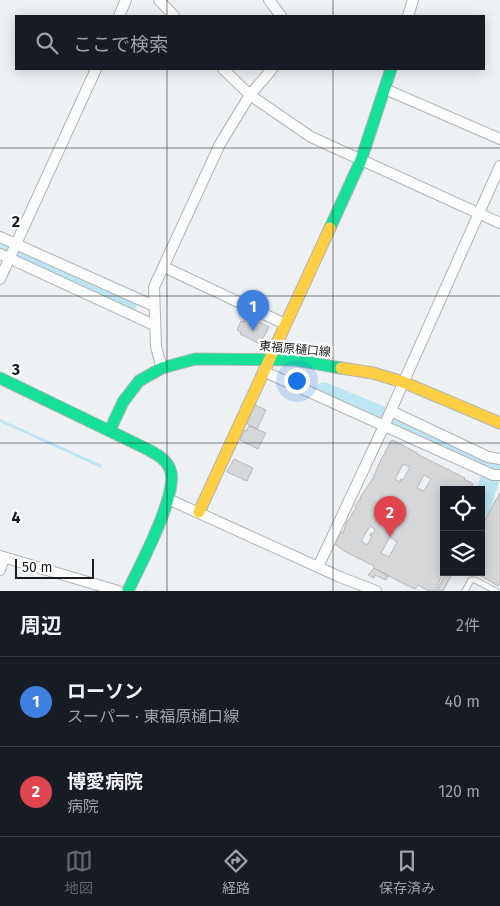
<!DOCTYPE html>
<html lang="ja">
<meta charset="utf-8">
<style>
body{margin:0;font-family:"Fira Sans","Noto Sans JP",sans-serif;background:#242831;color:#f1f3f6}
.controls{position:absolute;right:15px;bottom:15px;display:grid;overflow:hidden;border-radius:0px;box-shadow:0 2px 12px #0003}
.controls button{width:45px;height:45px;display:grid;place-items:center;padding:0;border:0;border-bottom:1px solid #363941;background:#171b24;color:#f1f3f6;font:25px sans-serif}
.scale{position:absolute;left:15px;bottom:12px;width:79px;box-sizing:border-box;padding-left:5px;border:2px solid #1a1c1d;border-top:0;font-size:14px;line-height:18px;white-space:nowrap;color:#1a1c1d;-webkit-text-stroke:4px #fff;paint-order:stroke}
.you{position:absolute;left:296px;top:380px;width:18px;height:18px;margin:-12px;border:4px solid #fff;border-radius:50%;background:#1a73e8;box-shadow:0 0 0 8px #1a73e833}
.badge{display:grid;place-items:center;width:32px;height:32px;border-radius:50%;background:#646768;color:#fff;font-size:16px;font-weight:700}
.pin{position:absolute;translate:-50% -41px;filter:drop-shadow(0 1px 2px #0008)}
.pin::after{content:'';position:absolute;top:26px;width:18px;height:15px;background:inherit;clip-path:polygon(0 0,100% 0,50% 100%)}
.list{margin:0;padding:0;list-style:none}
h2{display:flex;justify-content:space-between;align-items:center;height:65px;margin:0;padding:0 20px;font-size:21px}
h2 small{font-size:16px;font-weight:400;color:#9ea1a6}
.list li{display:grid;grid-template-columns:32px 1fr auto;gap:15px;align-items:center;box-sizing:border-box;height:90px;padding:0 20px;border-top:1px solid #363941}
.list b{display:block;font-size:19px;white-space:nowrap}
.list p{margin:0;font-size:16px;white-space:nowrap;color:#9ea1a6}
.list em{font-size:16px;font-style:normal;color:#9ea1a6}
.icon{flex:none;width:28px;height:28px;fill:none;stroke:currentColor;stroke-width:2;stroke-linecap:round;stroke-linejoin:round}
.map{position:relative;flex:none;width:500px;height:591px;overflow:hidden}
.search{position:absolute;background:#171b24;box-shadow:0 2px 12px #0003;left:15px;right:15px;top:15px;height:55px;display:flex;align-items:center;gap:12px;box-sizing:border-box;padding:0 18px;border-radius:0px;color:#9ea1a6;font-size:19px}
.sheet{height:245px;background:#171b24}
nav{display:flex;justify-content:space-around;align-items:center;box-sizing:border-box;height:70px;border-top:1px solid #363941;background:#171b24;font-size:14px;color:#9ea1a6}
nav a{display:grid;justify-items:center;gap:2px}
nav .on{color:#646768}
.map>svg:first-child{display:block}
</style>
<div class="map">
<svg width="500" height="591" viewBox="0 0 500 591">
<rect width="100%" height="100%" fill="#eef1f3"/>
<path fill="#bce6f3" d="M 0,419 L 102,465 L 101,468 L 0,422 Z"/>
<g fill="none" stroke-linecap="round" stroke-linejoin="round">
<path stroke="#bce6f3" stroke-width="19" d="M 0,244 L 128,303
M 324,392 L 400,423 L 494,466 L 500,467
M 481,507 L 494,466"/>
</g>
<path fill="#d6d7d8" stroke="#b7b8b9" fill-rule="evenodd" d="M 247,316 L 269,327 L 260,344 L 240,334 L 241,332 L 237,330 L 241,321 L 244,322 Z
M 253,404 L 266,410 L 257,429 L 244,422 Z
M 249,426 L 266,433 L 258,449 L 240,440 L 244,430 L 246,431 Z
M 393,440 L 417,453 L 417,454 L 465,478 L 464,479 L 473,484 L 470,490 L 444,490 L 444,571 L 435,591 L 429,591 L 418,585 L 415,589 L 406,585 L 374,568 L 374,566 L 344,551 L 335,544 L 341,532 L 343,533 L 346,524 L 347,524 L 346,523 L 352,515 L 351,515 L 356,508 L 355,506 L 360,499 L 361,500 L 360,498 L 373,478 L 380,462 L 381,462 L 380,461 L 385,453 L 386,453 L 385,452 L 391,441 ZM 403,464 L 410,467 L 403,480 L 401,479 L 400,482 L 395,479 ZM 424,475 L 431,479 L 424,491 L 417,488 ZM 370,526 L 375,529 L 373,534 L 371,533 L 370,536 L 372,536 L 367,545 L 361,541 ZM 390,537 L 397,542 L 389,557 L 381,553 Z
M 234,459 L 253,468 L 247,481 L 227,472 Z
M 500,493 L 500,583 L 498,586 L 474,572 L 481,572 L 481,526 Z
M 374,568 L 388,576 L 386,580 L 375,575 L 374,578 L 368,575 Z
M 446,572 L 453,572 L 443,591 L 437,591 Z"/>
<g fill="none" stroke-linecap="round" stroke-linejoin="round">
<g stroke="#b2b3b5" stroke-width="7">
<path id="lane" d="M 465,591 L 471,580 L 475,580 L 496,591"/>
</g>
<g stroke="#b2b3b5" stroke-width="12">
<path id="street" d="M 159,0 L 174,16
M 269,0 L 281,16
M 119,16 L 126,0
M 408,16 L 413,0
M 223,69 L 250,95 L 311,137 L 500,223
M 385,89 L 500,139
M 0,237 L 154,306
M 0,254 L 154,325
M 164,267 L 285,324
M 0,279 L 96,69
M 162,368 L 156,347 L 154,287 L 220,144 L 250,95 L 272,69
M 263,371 L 493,475 L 500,475
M 391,411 L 488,457 L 500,459
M 168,499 L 340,577 L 376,591
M 0,556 L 118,591
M 318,567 L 384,426 L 500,166
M 0,570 L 4,557"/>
</g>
<g stroke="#b2b3b5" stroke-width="13">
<path id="fast" d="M 330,228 L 361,160 L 391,69
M 0,378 L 147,449 C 156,454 166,459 170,469 C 180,492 139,567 128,591
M 110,430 L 123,402 L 139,381 L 162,368 L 195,359 L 296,360 L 341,368"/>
</g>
<g stroke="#b2b3b5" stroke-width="13">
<path id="slow" d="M 341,368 L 373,373 L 403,382 L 500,423
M 199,512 L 330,228"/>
</g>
<path stroke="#d3d3d4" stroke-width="2" stroke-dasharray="5 2.5" stroke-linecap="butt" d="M 146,590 L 146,591"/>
<use href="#lane" stroke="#fcfdfd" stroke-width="5"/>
<use href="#street" stroke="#fcfdfd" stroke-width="10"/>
<use href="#fast" stroke="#16e098" stroke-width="11"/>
<use href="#slow" stroke="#ffcf43" stroke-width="11"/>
</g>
<path fill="none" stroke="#1a1c1d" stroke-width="1" stroke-opacity="0.55" d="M 167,0 L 167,16M 333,0 L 333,16M 167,69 L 167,591M 333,69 L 333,591M 0,148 L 500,148M 0,296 L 500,296M 0,443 L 500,443"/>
<g text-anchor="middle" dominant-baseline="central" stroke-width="4.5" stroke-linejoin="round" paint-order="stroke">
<g font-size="12" fill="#1a1c1d" stroke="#fff">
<text transform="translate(295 349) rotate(5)">東福原樋口線</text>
</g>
</g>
<g font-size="16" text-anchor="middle" font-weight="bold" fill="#1a1c1d" stroke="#fff" stroke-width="4.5" stroke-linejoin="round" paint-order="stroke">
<text x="16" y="227">2</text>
<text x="16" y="375">3</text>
<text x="16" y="523">4</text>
</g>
</svg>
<div class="controls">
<button><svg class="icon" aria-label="locate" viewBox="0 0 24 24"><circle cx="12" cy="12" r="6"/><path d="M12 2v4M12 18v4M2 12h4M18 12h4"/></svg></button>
<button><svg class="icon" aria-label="layers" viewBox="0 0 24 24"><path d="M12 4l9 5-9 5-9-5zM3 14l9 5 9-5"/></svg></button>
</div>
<div class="scale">50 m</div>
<div class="you"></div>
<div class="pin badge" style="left:253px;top:331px;background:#3f7fe0">1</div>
<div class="pin badge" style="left:390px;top:537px;background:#e0444e">2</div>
<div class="search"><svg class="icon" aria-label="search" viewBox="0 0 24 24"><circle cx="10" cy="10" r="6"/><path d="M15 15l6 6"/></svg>ここで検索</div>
</div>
<section class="sheet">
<h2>周辺<small>2件</small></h2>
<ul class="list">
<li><span class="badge" style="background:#3f7fe0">1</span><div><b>ローソン</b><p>スーパー · 東福原樋口線</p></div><em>40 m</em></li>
<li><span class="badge" style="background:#e0444e">2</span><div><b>博愛病院</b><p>病院</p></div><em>120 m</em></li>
</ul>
</section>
<nav>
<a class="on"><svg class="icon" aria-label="map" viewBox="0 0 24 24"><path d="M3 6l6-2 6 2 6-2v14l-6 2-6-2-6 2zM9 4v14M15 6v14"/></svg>地図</a>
<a><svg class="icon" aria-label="directions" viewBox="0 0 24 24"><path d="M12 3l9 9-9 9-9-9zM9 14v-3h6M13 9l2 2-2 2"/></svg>経路</a>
<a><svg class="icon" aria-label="saved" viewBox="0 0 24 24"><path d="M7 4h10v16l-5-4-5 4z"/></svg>保存済み</a>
</nav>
